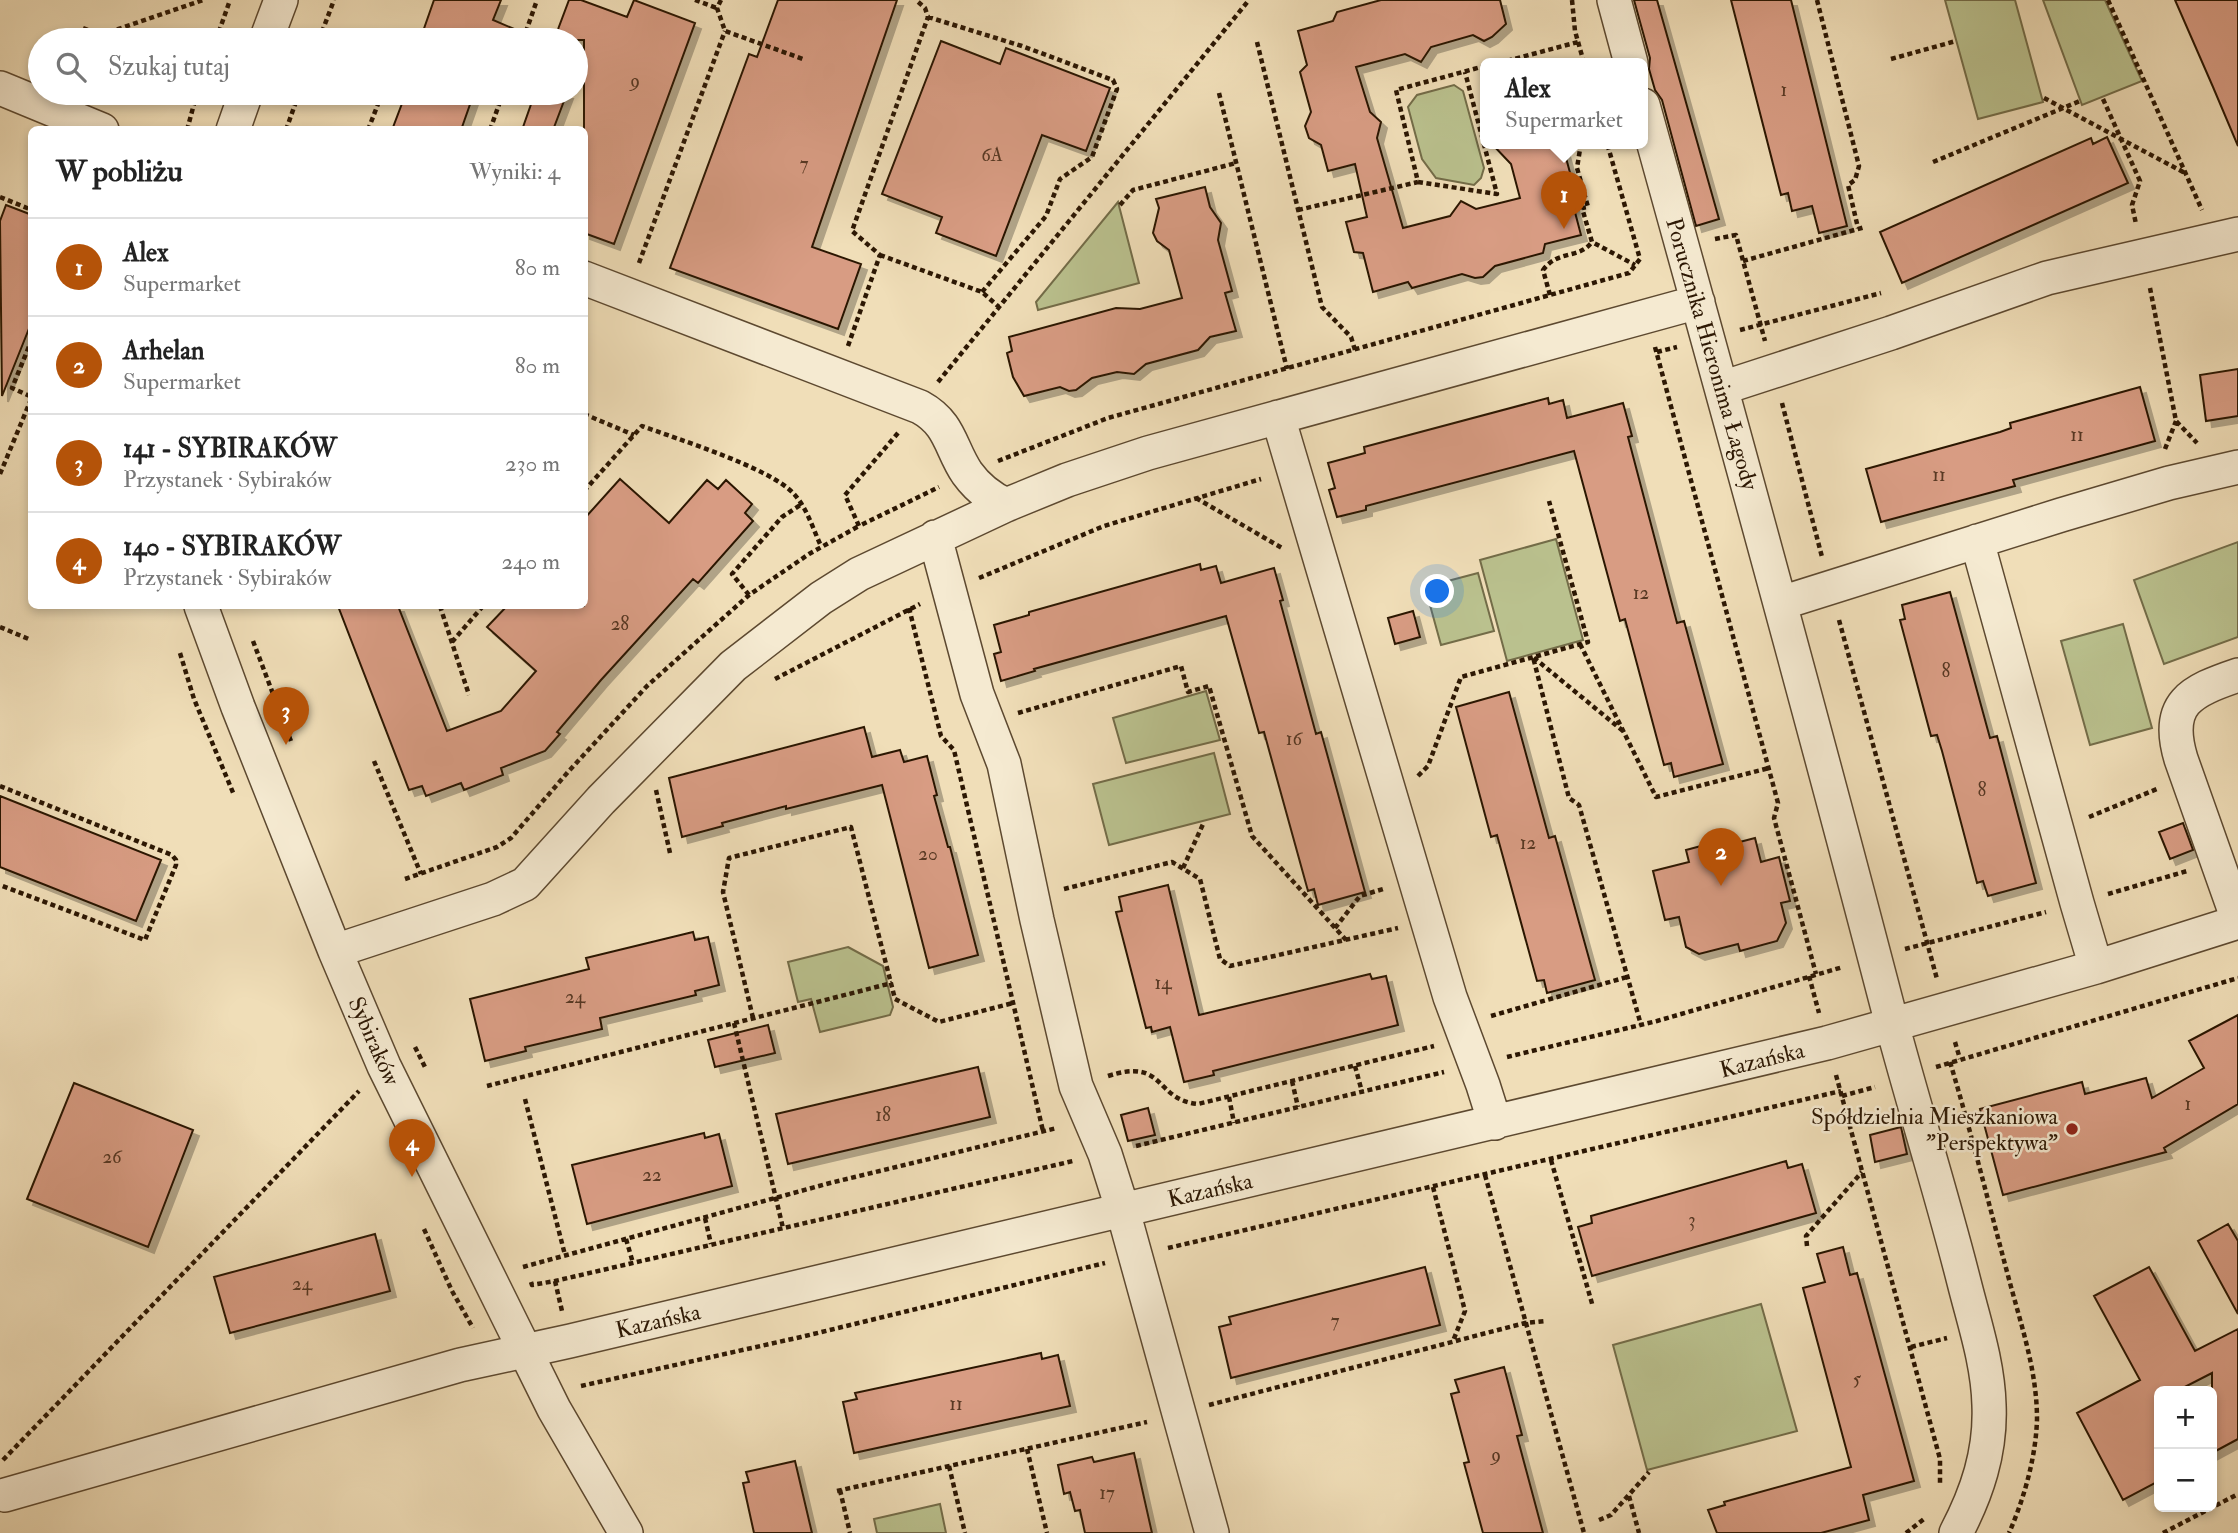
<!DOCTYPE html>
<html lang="pl">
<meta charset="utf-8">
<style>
body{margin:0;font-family:"IM FELL Double Pica",serif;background:#f2f2f2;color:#222}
.controls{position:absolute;right:21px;bottom:21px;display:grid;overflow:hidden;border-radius:10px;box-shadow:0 4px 10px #0003}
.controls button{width:63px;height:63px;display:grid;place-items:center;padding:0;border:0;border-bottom:2px solid #e0e0e0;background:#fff;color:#222;font:35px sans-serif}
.you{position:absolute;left:1438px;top:592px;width:24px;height:24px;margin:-18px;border:5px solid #fff;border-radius:50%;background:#1a73e8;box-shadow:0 0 0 10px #1a73e833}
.badge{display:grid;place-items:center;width:46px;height:46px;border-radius:50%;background:#b45309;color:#fff;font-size:23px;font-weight:700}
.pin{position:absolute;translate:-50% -58px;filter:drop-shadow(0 2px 4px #0008)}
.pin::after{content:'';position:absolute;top:37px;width:24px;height:21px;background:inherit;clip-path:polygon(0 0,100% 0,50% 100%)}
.popup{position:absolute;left:1480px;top:58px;width:168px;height:91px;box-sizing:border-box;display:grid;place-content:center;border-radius:10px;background:#fff;filter:drop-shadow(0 2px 5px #0005);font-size:23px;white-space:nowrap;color:#767676}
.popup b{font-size:26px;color:#222}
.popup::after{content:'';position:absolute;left:50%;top:100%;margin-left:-14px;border:14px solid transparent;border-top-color:#fff}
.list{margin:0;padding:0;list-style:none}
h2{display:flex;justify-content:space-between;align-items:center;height:91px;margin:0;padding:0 28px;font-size:30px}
h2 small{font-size:23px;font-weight:400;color:#767676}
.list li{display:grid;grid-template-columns:46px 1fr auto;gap:21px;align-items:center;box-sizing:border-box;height:98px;padding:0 28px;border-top:2px solid #e0e0e0}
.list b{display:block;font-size:26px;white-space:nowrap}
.list p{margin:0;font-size:23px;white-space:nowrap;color:#767676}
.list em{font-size:23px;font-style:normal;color:#767676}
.icon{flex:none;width:38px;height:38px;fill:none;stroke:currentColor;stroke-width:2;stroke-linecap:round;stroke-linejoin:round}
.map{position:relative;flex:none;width:2238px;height:1533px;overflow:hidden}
.search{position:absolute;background:#fff;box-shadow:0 4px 10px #0003;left:28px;top:28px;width:560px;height:77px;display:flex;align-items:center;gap:18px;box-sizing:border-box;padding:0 24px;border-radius:38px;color:#767676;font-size:26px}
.panel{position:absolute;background:#fff;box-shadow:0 4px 10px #0003;left:28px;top:126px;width:560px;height:483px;border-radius:10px}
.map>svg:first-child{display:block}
</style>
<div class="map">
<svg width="2238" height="1533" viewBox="0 0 2238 1533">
<defs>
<filter id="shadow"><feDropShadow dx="6" dy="6" stdDeviation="0" flood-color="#0004"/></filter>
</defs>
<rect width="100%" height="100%" fill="#f0deb8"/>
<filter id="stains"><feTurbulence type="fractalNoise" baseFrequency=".00286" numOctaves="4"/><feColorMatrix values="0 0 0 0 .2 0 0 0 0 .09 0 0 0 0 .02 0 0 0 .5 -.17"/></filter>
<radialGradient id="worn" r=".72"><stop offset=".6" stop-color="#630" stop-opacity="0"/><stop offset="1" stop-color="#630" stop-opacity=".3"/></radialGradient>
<path fill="#bac18e" stroke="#736c48" stroke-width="2" d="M 1945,0 L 2015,0 L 2043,102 L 1978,119 Z
M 2043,0 L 2105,0 L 2142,81 L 2082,105 Z
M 1454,85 L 1463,91 L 1484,168 L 1481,178 L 1474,185 L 1436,178 L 1422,159 L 1408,107 L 1417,95 Z
M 1118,202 L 1139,283 L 1038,310 L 1036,302 Z
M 1556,539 L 1583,640 L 1507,661 L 1480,560 Z
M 2238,542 L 2238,637 L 2164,664 L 2134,580 Z
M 1478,573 L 1494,631 L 1441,645 L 1425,587 Z
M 2123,624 L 2152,728 L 2090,745 L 2061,641 Z
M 1206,691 L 1220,740 L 1126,763 L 1113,718 Z
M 1214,753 L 1230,814 L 1109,845 L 1093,784 Z
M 848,947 L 883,966 L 893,1007 L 890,1015 L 820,1032 L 811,999 L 798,1002 L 788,962 Z
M 1761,1304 L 1797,1431 L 1647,1470 L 1613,1345 Z
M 940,1504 L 946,1533 L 877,1533 L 874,1519 Z"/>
<path fill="#d89c83" stroke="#2c1703" stroke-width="2" filter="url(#shadow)" d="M 434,0 L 501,0 L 493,20 L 540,40 L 420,40 Z
M 569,0 L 581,0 L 627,17 L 634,0 L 695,23 L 614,244 L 584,233 L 584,40 L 554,40 Z
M 778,0 L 897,0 L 812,247 L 861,264 L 838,329 L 670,268 L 749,54 L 757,57 Z
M 1381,0 L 1500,0 L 1506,24 L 1492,37 L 1484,41 L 1473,35 L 1431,47 L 1421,62 L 1405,54 L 1356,67 L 1370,112 L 1381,122 L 1377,138 L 1403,228 L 1450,216 L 1461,201 L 1476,209 L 1520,198 L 1511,164 L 1491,143 L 1562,143 L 1576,195 L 1571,197 L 1581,235 L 1545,244 L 1543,253 L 1495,266 L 1483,277 L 1475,278 L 1462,274 L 1412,288 L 1408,282 L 1373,292 L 1363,253 L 1354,252 L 1346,222 L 1367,217 L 1355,164 L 1328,171 L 1321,145 L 1309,138 L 1305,126 L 1311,112 L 1300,72 L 1307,65 L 1298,31 L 1333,21 L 1337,12 Z
M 1634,0 L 1657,0 L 1719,219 L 1696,226 L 1662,100 L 1655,90 L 1649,69 L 1650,58 Z
M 1731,0 L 1791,0 L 1847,226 L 1819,233 L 1812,206 L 1792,211 L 1788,193 L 1781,195 Z
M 2175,0 L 2238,0 L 2238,146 L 2213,87 Z
M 941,41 L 1000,64 L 1006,48 L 1110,88 L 1086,151 L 1042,135 L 996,256 L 936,233 L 942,217 L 882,194 Z
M 406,93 L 474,93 L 461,130 L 392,130 Z
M 535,93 L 567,93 L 553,130 L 522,130 Z
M 2107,137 L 2128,183 L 1902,283 L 1880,232 L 2091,138 L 2093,144 Z
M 1205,187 L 1210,207 L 1221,223 L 1218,240 L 1232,291 L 1225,293 L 1236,331 L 1210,337 L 1198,350 L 1146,364 L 1134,374 L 1117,372 L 1092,378 L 1076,390 L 1069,391 L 1060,387 L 1024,396 L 1013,377 L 1007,353 L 1012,351 L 1009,337 L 1116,308 L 1140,309 L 1182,298 L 1169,250 L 1157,241 L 1153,233 L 1159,208 L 1156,199 Z
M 6,205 L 32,215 L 32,321 L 2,396 L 0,221 Z
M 2238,369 L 2238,416 L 2206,421 L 2200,375 Z
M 2140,387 L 2155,441 L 2013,480 L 2015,486 L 1881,522 L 1866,469 L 2000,432 L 2011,428 L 2010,423 Z
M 1548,398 L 1549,404 L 1563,400 L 1567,418 L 1623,403 L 1632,436 L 1628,437 L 1677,623 L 1684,621 L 1723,764 L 1674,777 L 1671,763 L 1664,765 L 1625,619 L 1620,621 L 1574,451 L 1366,506 L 1366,510 L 1337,517 L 1329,490 L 1335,488 L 1328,463 L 1365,453 L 1364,447 Z
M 620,479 L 669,523 L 707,480 L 718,489 L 726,480 L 752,504 L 745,513 L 753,521 L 698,583 L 693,579 L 601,680 L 557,732 L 560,734 L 545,751 L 501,768 L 503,775 L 464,790 L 461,783 L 426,796 L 422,786 L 409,790 L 338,606 L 398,606 L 447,731 L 501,711 L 536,671 L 487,627 L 507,606 L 584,606 L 584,519 Z
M 1200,564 L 1201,570 L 1216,566 L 1221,583 L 1274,568 L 1283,600 L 1280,601 L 1316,734 L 1321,732 L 1365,892 L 1318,905 L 1314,889 L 1308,891 L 1264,732 L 1259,733 L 1226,616 L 1034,669 L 1035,671 L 1001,681 L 994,654 L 1001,652 L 994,625 L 1029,615 L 1029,612 Z
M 1950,592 L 1990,738 L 1997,736 L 2036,883 L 1988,896 L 1983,881 L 1977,883 L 1942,751 L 1937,735 L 1931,736 L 1900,620 L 1905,619 L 1902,605 Z
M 1413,611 L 1420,637 L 1395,644 L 1388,618 Z
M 1509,692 L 1549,838 L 1555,836 L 1595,980 L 1547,993 L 1544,980 L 1537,981 L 1497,835 L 1491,837 L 1456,707 Z
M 864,727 L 872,757 L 900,750 L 904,762 L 927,756 L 937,795 L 934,796 L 948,847 L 950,847 L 978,955 L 929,968 L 882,785 L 786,809 L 786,806 L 722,823 L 723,826 L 682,837 L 669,778 Z
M 0,796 L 161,860 L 136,921 L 0,867 Z
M 2183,823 L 2193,850 L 2170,859 L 2159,832 Z
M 1731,838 L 1732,844 L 1755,838 L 1761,862 L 1779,857 L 1790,901 L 1781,903 L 1786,923 L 1777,941 L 1740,951 L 1738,944 L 1699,954 L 1686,947 L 1679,917 L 1665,920 L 1653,871 L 1689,862 L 1686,850 Z
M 1168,885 L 1199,1015 L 1370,974 L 1372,979 L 1386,976 L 1398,1025 L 1213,1071 L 1214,1075 L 1184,1082 L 1170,1027 L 1152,1032 L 1151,1027 L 1146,1028 L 1116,912 L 1122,911 L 1119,897 Z
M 693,932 L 695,940 L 708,937 L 719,985 L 695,991 L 696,995 L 600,1018 L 602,1029 L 525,1047 L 526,1051 L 485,1061 L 470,999 L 589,969 L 586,958 Z
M 2238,1015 L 2238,1104 L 2164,1148 L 2166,1152 L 2003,1195 L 1980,1109 L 2082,1082 L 2085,1094 L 2146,1078 L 2152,1098 L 2204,1068 L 2189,1041 Z
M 768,1025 L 775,1053 L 715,1067 L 708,1040 Z
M 978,1067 L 990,1117 L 788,1164 L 776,1114 Z
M 74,1083 L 193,1130 L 148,1247 L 27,1199 Z
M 1148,1108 L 1155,1135 L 1128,1141 L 1121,1115 Z
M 1901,1127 L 1907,1154 L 1875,1162 L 1870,1135 Z
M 704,1133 L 705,1138 L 719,1134 L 732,1186 L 587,1224 L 572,1165 Z
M 1786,1161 L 1788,1168 L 1802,1164 L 1816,1213 L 1592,1276 L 1578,1227 L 1592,1223 L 1591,1216 Z
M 2228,1224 L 2238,1241 L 2238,1314 L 2198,1241 Z
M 375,1234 L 390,1291 L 230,1333 L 214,1277 Z
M 1843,1247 L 1850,1275 L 1857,1273 L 1914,1481 L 1863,1495 L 1869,1520 L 1821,1533 L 1717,1533 L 1708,1510 L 1725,1505 L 1724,1502 L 1851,1467 L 1803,1288 L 1825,1282 L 1817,1254 Z
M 1425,1267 L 1440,1325 L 1231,1378 L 1219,1327 L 1231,1324 L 1229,1317 Z
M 2149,1267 L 2195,1351 L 2238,1329 L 2238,1439 L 2212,1453 L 2212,1373 L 2177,1391 L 2159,1391 L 2159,1481 L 2123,1500 L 2077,1413 L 2140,1380 L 2094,1296 Z
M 1041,1353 L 1042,1359 L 1058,1355 L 1070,1406 L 854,1453 L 843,1402 L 857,1399 L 855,1393 Z
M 1504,1367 L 1522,1435 L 1517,1436 L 1543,1533 L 1483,1533 L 1464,1463 L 1469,1462 L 1451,1394 L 1459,1392 L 1455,1380 Z
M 1134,1453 L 1152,1533 L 1085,1533 L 1080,1510 L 1075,1511 L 1070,1492 L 1064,1494 L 1058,1465 L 1092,1457 L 1094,1462 Z
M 795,1461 L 812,1533 L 754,1533 L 743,1483 L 749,1482 L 746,1472 Z"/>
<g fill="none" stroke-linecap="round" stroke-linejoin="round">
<g stroke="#5d4930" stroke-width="36">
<path id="minor" d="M 1614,0 L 1631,63
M 266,40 L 281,0
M 0,88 L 102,130
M 1643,105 C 1728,411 1812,716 1892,1024 C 1915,1110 1942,1195 1964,1282 C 1974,1322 1988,1363 1989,1405 C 1991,1452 1977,1493 1956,1533
M 233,130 L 246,93
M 584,278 L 920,407 C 951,424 950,448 967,473 C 977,487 991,498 1006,505
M 1722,388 L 1891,333 L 2047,278 L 2238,234
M 1278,417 L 1450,997 L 1483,1085 L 1495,1123
M 935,537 L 977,694 L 1004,764 L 1037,920 L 1076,1086 L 1105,1154 L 1123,1211 L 1212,1533
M 1977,541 L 2077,903 L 2096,967
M 1781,603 L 2061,515 L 2169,483 L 2238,467
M 201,606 L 238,707 L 335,951 L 384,1066 L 554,1409 L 626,1533
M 2238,675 C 2191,691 2164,703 2181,759 L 2238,920
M 335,951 L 493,899 L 525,884 L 601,800 L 733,666 L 821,598 L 859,574 L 1006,505 L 1067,480 L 1148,453 L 1698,302
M 5,1495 L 460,1365 L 570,1341 L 1827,1043 L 2096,967 L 2238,922"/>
</g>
<path stroke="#2c1703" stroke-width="4.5" stroke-dasharray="5 3.5" stroke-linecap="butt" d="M 695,0 L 717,8
M 721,0 L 717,8 L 725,31 L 803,59
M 1572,0 L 1575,31 L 1584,63
M 1817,0 L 1859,166 L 1855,180 L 1848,185 L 1858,228
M 2108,0 L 2202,210
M 928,17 L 1022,46 L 1113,80 L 1117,89 L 1092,157 L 1060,179 L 1046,216 L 982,292
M 83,28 L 114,40
M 101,35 L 203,0
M 216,40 L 230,0
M 319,40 L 334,0
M 523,40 L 537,0
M 1257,42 L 1322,307 L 1351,337 L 1355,350
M 1891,59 L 1956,41
M 1499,63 L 1578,42
M 1219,93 L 1287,369
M 2044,98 L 2185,173
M 2103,99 L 2140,181 L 2132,205 L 2136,224
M 187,130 L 197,93
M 286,130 L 299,93
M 368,130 L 378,104
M 490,130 L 503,93
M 1581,143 L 1577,168 L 1588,207 L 1582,208 L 1592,242 L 1635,265
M 1933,162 L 2080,101
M 1418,182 L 1497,194 L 1465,72
M 0,197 L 32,210
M 1120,205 L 1133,190 L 1236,163
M 1298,210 L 1418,182 L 1396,90 L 1485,66
M 1715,239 L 1736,235 L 1765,341
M 880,255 L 982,292 L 999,307
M 1743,261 L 1865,227
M 639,263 L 725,31
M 2150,288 L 2176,421 L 2197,443
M 1550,295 L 1543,270 C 1559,249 1578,260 1592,242
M 1740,330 L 1881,293
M 32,339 L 12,388 L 32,397
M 848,346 L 880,255 L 852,231 L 928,17 L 925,8 L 916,0
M 1655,347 L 1778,803 L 1774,818 L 1816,974
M 1657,352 L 1677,347
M 938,382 L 1249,0
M 1782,403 L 1822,557
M 584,414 L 634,435
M 898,433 L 845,495 L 859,526 L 939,487
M 2165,449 L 2176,421
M 998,461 L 1108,418 L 1629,273 L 1640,259 L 1607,143
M 0,474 L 32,397
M 584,491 L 642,426 C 677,439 771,468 794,494 C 807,508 813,529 821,546
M 1196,498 L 1282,548
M 979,578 L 1104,526 L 1261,479
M 749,595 L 732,574 L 782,517 L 802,504
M 440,606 L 469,695
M 909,608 L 941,736 L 954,750 L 1043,1131
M 1839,620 L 1937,979
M 0,627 L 31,640
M 253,641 L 292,744
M 452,642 L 483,606
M 1580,644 L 1656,797 L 1769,768
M 180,653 L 194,699 L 234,795
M 775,679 L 920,604
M 1018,713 L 1181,666 L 1188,692 L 1209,686 L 1252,836 L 1346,940
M 1623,731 L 1533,657 L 1569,798 L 1579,805 L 1641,1025
M 374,761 L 421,874
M 1418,776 L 1428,766 L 1461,677 L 1588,642 L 1549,501
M 0,786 L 172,855 L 176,860 L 176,865 L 145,940 L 0,885
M 656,790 L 670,853
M 2089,817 L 2157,789
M 1183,868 L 1204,822
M 405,879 L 497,847 L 511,838 L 568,772 L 647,686 L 749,595 L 809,554 L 859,526
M 1064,889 L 1172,862 L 1200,879 L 1220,959 L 1230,966 L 1398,928
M 2108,894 L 2187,871
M 1335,928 L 1360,896 L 1383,889
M 1905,949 L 2046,912
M 1809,976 L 1819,1013
M 1491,1016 L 1627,977
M 753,1018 L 723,892 L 729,858 L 851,827 L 895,999 L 939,1022 L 1013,1003
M 734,1023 L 783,1228
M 1955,1042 L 1960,1059
M 415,1047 L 425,1067
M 1507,1057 L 1657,1021 L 1843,967
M 1950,1062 C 1972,1135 1990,1209 2010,1283 C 2022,1328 2037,1372 2037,1419 C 2036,1457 2024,1499 2009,1533
M 1355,1066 L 1362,1092
M 1936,1067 L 2238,978
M 1836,1075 L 1940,1459 L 1940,1483
M 1108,1076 C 1166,1057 1154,1100 1198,1104 L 1434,1046
M 1292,1081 L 1298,1107
M 487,1086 L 892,983
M 1842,1096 L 1875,1087
M 1229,1097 L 1234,1123
M 525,1099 L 565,1255
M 1136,1146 L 1444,1072
M 1551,1160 L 1593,1307
M 1485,1175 L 1584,1533
M 1433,1187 L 1465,1311 L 1453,1341
M 705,1218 L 711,1244
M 424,1229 L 452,1291 L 473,1328
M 626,1239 L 633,1263
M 1807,1246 L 1806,1236 L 1862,1172
M 1168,1248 L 1841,1091
M 523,1267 L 830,1183 L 1057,1128
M 555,1281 L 562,1311
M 531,1282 L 532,1285 L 555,1281 L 1073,1161
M 1911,1347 L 1947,1338
M 581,1386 L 801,1337 L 1105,1263
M 1209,1405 L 1525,1323 L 1545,1321
M 1027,1449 L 1047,1533
M 3,1460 L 359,1091
M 949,1466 L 965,1533
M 840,1490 L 850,1533
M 837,1491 L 1147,1422
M 1629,1496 L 1639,1533
M 1599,1520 L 1611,1515 L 1649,1472
M 1906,1533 L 1924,1519
M 2163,1533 L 2238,1494"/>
<use href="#minor" stroke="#f5ead1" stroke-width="33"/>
</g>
<circle fill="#8f2418" stroke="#f5ead1" stroke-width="2.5" cx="2072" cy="1129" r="7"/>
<g text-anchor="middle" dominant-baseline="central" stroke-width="5" stroke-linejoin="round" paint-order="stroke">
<g font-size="19" fill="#573823">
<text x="635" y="81">9</text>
<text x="1784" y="90">1</text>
<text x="992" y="155">6A</text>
<text x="804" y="164">7</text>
<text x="2077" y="435">11</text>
<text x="1939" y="475">11</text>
<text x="1641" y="593">12</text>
<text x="620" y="624">28</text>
<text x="1946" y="671">8</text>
<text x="1294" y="739">16</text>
<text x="1982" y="790">8</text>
<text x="1528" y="843">12</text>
<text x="928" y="854">20</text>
<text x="1163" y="983">14</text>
<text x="575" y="997">24</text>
<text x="2188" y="1104">1</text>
<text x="883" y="1115">18</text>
<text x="112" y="1157">26</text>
<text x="652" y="1175">22</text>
<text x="1692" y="1220">3</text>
<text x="302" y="1284">24</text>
<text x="1335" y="1321">7</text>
<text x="1857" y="1379">5</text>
<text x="956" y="1404">11</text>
<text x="1496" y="1455">9</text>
<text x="1107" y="1493">17</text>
</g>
<g font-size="23" fill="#2c1703" stroke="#f5ead1">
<text transform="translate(1712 354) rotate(74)">Porucznika Hieronima Łagody</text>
<text transform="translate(374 1041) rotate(66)">Sybiraków</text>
<text transform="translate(1762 1060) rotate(-14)">Kazańska</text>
<text transform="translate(1210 1190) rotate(-13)">Kazańska</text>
<text transform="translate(658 1321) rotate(-13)">Kazańska</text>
</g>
<g font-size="23" fill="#2c1703" stroke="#f5ead1" text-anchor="end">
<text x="2058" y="1116">Spółdzielnia Mieszkaniowa<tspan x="2058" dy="26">"Perspektywa"</tspan></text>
</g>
</g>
<rect width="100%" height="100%" filter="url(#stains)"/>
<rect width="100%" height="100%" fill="url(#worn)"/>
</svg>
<div class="controls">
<button>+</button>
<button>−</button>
</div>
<div class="you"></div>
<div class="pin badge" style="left:1564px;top:229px">1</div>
<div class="popup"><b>Alex</b>Supermarket</div>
<div class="pin badge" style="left:1721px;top:886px">2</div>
<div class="pin badge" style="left:286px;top:745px">3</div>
<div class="pin badge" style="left:412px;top:1177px">4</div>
<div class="search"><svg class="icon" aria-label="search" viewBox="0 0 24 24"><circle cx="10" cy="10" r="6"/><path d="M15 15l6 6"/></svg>Szukaj tutaj</div>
<section class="panel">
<h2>W pobliżu<small>Wyniki: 4</small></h2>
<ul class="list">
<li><span class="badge">1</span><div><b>Alex</b><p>Supermarket</p></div><em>80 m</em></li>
<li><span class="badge">2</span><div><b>Arhelan</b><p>Supermarket</p></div><em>80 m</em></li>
<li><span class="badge">3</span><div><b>141 - SYBIRAKÓW</b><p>Przystanek · Sybiraków</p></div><em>230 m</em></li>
<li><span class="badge">4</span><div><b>140 - SYBIRAKÓW</b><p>Przystanek · Sybiraków</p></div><em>240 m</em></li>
</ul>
</section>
</div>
